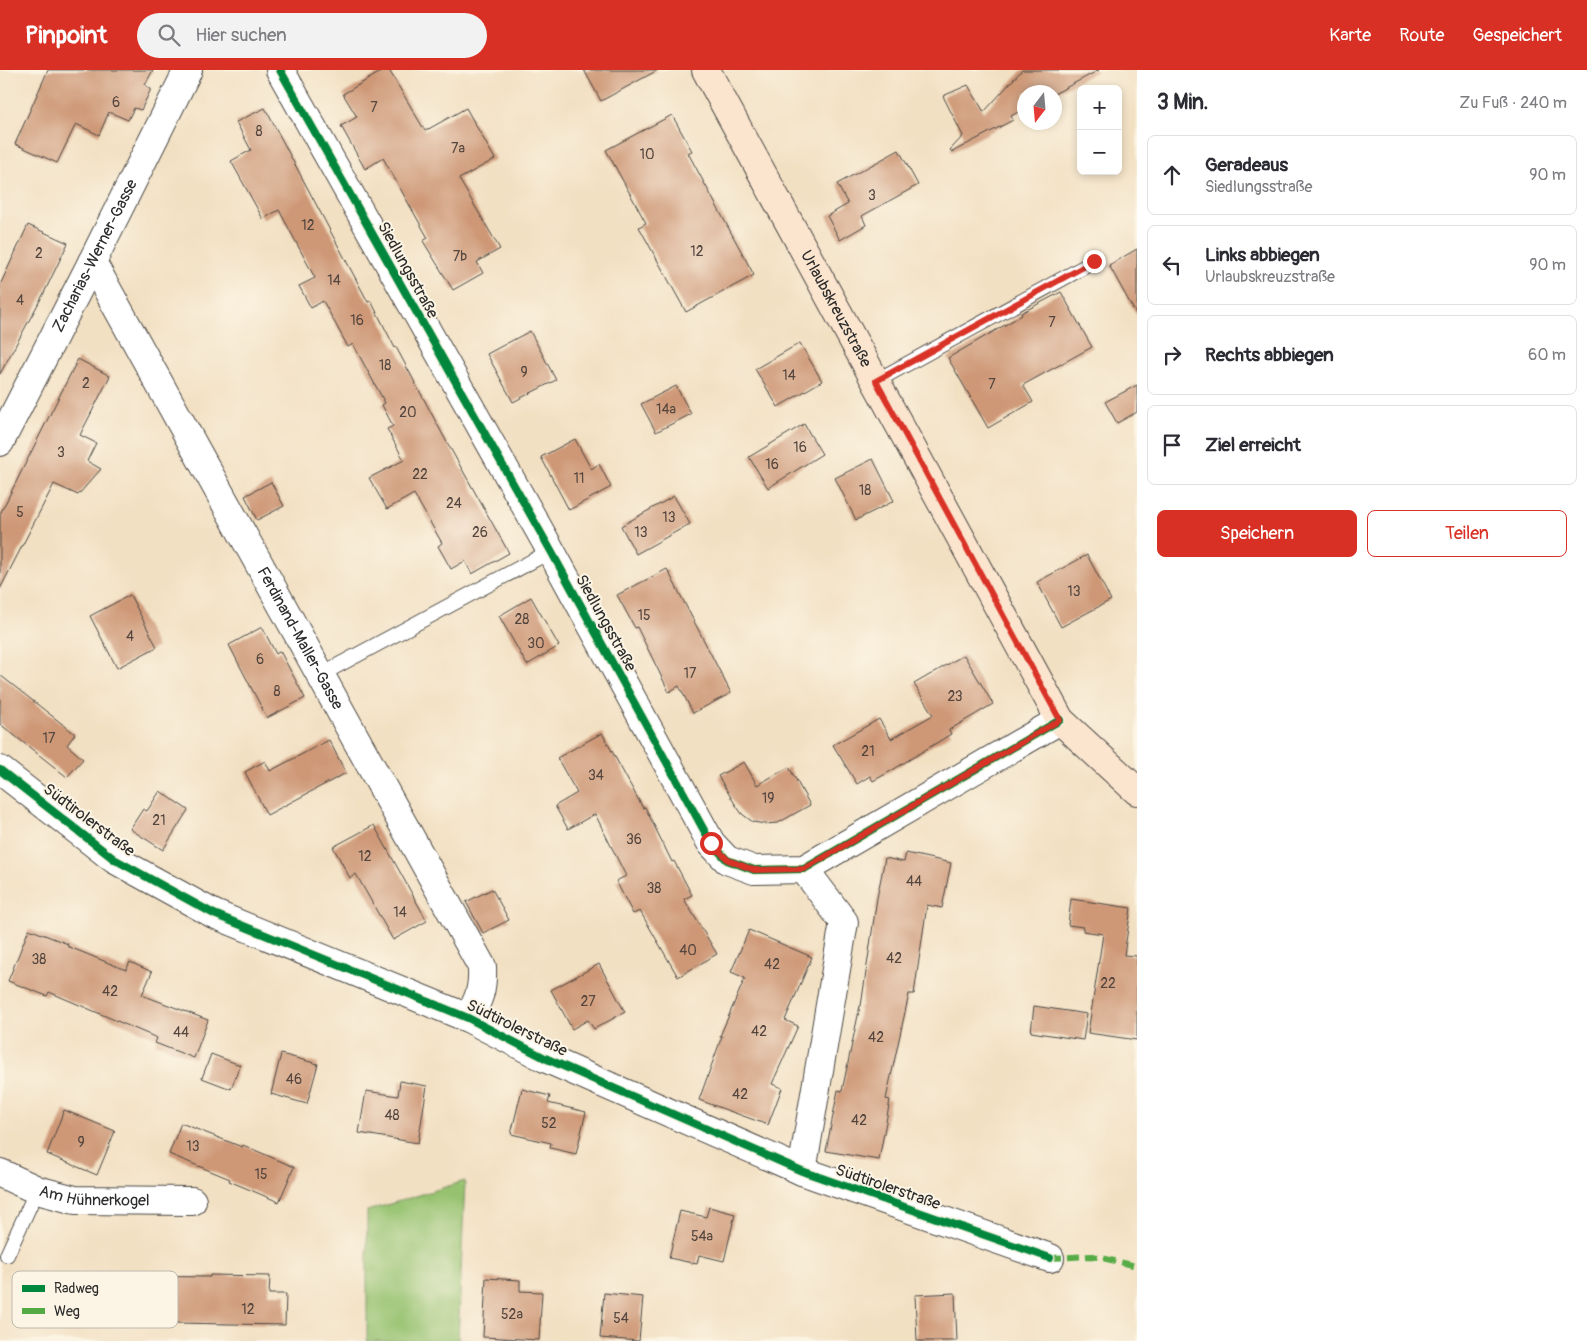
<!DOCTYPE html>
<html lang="de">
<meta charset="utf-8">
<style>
body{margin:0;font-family:Pangolin,sans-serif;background:#f2f2f3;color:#2b2b33}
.controls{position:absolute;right:15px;top:15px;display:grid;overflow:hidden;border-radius:8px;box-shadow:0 2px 8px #0003}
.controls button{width:45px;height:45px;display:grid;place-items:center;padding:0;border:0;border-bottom:1px solid #e1e1e2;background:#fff;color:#2b2b33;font:25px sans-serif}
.compass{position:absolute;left:1017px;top:15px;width:45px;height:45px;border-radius:50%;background:#fff;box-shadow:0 2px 8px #0003;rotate:196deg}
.stop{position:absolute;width:15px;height:15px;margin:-11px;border:4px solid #d93025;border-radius:50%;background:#fff}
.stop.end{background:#d93025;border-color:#fff;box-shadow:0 1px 5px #0008}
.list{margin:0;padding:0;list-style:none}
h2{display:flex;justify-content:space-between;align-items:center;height:65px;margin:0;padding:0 20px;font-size:21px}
h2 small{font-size:16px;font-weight:400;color:#7c7c81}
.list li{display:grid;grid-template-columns:32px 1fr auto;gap:15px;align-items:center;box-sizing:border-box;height:80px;margin:0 10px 10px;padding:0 10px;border:1px solid #e1e1e2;border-radius:8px}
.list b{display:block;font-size:19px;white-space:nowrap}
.list p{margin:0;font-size:16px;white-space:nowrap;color:#7c7c81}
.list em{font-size:16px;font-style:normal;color:#7c7c81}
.actions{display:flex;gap:10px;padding:15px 20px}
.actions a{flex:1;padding:11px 0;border:1px solid #d93025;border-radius:8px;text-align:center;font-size:18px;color:#d93025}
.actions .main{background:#d93025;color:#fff}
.icon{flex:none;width:28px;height:28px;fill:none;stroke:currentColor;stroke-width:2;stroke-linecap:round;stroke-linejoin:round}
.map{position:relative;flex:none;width:1137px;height:1271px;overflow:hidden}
header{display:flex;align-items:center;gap:30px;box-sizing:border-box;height:70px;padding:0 25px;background:#d93025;color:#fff}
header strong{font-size:24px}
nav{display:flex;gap:28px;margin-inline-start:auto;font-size:18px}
.search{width:350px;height:45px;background:#f2f2f3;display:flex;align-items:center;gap:12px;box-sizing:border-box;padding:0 18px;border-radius:28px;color:#7c7c81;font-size:19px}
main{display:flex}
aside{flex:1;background:#fff}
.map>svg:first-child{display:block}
</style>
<header>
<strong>Pinpoint</strong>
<div class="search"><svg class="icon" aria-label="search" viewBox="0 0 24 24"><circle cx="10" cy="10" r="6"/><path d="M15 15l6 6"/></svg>Hier suchen</div>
<nav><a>Karte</a><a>Route</a><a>Gespeichert</a></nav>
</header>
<main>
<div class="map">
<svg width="1137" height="1271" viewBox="0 0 1137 1271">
<rect width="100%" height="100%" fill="#fcf5e5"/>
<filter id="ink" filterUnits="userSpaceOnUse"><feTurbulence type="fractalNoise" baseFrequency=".02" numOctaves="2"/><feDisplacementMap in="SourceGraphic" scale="10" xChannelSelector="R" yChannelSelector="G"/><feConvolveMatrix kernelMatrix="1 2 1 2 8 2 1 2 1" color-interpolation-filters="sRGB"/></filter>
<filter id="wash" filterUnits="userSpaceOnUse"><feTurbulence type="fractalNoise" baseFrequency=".0096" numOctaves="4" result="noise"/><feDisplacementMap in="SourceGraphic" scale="20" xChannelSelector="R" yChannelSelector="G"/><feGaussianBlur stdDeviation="1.12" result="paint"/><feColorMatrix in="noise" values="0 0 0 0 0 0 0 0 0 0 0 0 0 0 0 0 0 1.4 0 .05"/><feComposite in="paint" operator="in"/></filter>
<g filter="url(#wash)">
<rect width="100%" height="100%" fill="#f2e0c3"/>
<path fill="#96c270" stroke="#60764e" d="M 465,1111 L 458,1271 L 367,1271 L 367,1141 Z"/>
<g id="blocks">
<path fill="#ce9877" d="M 48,0 L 153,0 L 145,15 L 151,19 L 141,40 L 134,38 L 128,50 L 109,42 L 99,65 L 76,54 L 57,93 L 15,74 Z
M 384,0 L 389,0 L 425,61 L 466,38 L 495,89 L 459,109 L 500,179 L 477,192 L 483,203 L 453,220 L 423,171 L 428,168 L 383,88 L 365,99 L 341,56 L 357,47 L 343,24 Z
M 584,0 L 658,0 L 601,31 Z
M 1022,0 L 1099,0 L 1054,24 L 1024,22 L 1024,39 L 1011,46 L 1013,50 L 952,82 L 950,80 L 963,66 L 943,26 L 968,15 L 984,42 Z
M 265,38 L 368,232 L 371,231 L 395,278 L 396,277 L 444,367 L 509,483 L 472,504 L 465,491 L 451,499 L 438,476 L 442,473 L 414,424 L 387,439 L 369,408 L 404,390 L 387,359 L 393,356 L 382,335 L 385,333 L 353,274 L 348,277 L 323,231 L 311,238 L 299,216 L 315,208 L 279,140 L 263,149 L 231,91 L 251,80 L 236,52 Z
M 672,45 L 692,81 L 688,83 L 754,205 L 686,242 L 639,157 L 646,153 L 606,80 Z
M 899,80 L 918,115 L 862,146 L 866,155 L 840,170 L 827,146 L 848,134 L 837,114 Z
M 28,155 L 68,173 L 44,223 L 0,304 L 0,215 Z
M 1137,179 L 1137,246 L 1109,195 Z
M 1061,222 L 1092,277 L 1023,315 L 1033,332 L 988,358 L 948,288 L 1022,245 L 1021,243 Z
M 530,261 L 556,310 L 513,332 L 487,284 Z
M 800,273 L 822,311 L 778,337 L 755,299 Z
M 78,289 L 110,306 L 80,365 L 96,373 L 87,391 L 101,399 L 78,425 L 54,414 L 0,519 L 0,444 Z
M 1137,315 L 1137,342 L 1117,353 L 1105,332 Z
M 676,316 L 691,344 L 656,362 L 641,334 Z
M 804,354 L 822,384 L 768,418 L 749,387 Z
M 575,369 L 591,399 L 599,394 L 611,417 L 569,440 L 541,387 Z
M 873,389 L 894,431 L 856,450 L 835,408 Z
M 271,412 L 284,436 L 257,450 L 245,426 Z
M 674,426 L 690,454 L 636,484 L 621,456 Z
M 1087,485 L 1111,530 L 1061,557 L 1037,512 Z
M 667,499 L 731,623 L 693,643 L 679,616 L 669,622 L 637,557 L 635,558 L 617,525 Z
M 130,525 L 157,577 L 117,598 L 90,546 Z
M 531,527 L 559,576 L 527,595 L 499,546 Z
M 262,557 L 276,584 L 280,581 L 305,628 L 267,648 L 229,575 Z
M 964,585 L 993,634 L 949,660 L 951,664 L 891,701 L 873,711 L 870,706 L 857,714 L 833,675 L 879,649 L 891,669 L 933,645 L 914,614 Z
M 0,605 L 75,664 L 67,675 L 83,689 L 67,707 L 0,654 Z
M 602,663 L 643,738 L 645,737 L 672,792 L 674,791 L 692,825 L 684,829 L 717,884 L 678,907 L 640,841 L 633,844 L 616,811 L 626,806 L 595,744 L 568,759 L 555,736 L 577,723 L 557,688 Z
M 329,670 L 346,703 L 267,745 L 245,702 L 265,691 L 270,701 Z
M 744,692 L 757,715 L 789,697 L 810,735 L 778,753 L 765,754 L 753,752 L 742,744 L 735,734 L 718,706 Z
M 160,721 L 188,740 L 163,780 L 130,759 L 143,739 L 147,741 Z
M 374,755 L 427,851 L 393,870 L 356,804 L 350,808 L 333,777 Z
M 906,783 L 951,793 L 942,838 L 927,835 L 914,924 L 909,924 L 886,1029 L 890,1030 L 879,1090 L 826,1081 L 838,1020 L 842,1021 L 860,936 L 861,936 L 877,828 L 885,788 L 904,792 Z
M 492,819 L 509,850 L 483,863 L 466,832 Z
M 1071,829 L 1131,838 L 1124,885 L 1137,886 L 1137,970 L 1088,963 L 1103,864 L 1083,861 L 1083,857 L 1068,855 Z
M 29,859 L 68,874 L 67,876 L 126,900 L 130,892 L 152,902 L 142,925 L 208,950 L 194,988 L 155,973 L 157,968 L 49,922 L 47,926 L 8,911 Z
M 749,860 L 812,887 L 785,950 L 798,956 L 772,1014 L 782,1018 L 768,1055 L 699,1030 L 722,966 L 720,966 L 745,908 L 731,902 Z
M 599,894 L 625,942 L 594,959 L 588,950 L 572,959 L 551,920 Z
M 1034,936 L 1087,944 L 1083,970 L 1031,962 Z
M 211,984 L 240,995 L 231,1019 L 202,1008 Z
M 281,984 L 318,994 L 307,1034 L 271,1024 Z
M 400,1011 L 427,1016 L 418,1073 L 359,1063 L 366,1021 L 398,1026 Z
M 522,1019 L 550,1026 L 548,1033 L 586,1042 L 576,1084 L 550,1078 L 551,1073 L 511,1064 Z
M 64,1040 L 115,1061 L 97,1105 L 47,1084 Z
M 181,1053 L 242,1077 L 243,1075 L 294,1097 L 279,1132 L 229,1111 L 230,1109 L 169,1084 Z
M 709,1137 L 735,1144 L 724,1191 L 699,1185 L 697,1194 L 669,1188 L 680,1141 L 706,1147 Z
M 210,1205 L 270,1206 L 269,1224 L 286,1224 L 285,1255 L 121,1252 L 121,1206 L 210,1207 Z
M 486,1208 L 520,1210 L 520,1221 L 542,1222 L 539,1270 L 483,1267 Z
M 604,1223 L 643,1227 L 639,1271 L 600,1268 Z
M 955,1223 L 957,1271 L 917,1271 L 915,1225 Z"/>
</g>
</g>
<g filter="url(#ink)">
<use href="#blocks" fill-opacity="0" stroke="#494642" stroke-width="1"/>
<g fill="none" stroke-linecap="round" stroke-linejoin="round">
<g stroke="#494642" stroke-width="16">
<path id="lane" d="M 876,311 L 1095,191
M 320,605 L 551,481
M 7,1185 L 37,1120"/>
</g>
<g stroke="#494642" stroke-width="30">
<g id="street">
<path d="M 280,0 L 551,481 L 711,773 L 727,790 L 754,800 L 804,799 L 1060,650"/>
<path id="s1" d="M 92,192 L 482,897 C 483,919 479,930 468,948"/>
<path id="s2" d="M 0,372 L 92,192 L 188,0"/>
<path d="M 0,700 L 114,789 L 214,844 L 468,948 L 545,988 L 802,1101 L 1050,1188"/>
<path d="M 802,1101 L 844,852 L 804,799"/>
<path id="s3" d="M 0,1103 L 37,1120 L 75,1130 L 192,1131"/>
</g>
</g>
<g stroke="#494642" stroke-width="30">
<g id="secondary">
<path id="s4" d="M 706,0 L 1060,650 L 1137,721"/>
</g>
</g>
<use href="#lane" stroke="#fff" stroke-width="14"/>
<use href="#street" stroke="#fff" stroke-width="28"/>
<use href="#secondary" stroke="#fbe5cf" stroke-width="28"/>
<path stroke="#54ab44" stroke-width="6" stroke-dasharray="12 6" stroke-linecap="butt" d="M 1050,1188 L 1093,1186 L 1137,1196"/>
<g stroke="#fcf5e5" stroke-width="11">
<path id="cycleway" d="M 280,0 L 551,481 L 711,773 L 727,790 L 754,800 L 804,799 L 1060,650
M 0,700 L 114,789 L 214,844 L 468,948 L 545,988 L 802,1101 L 1050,1188"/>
</g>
<use href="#cycleway" stroke="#00873e" stroke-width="8"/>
</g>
</g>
<g fill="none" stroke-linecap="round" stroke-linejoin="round" filter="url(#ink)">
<path stroke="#d93025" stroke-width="6" d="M 711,773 L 728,790 L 754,800 L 804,799 L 1060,650 L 876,311 L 1094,191"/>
</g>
<g text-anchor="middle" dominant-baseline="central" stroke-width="4" stroke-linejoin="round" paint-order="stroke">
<g font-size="14" fill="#54463e">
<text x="116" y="32">6</text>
<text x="374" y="37">7</text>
<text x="259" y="61">8</text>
<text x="458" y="78">7a</text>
<text x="647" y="84">10</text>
<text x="872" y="125">3</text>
<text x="308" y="155">12</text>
<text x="697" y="181">12</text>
<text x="39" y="183">2</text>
<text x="460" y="186">7b</text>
<text x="334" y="210">14</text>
<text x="20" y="230">4</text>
<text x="357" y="250">16</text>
<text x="1052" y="252">7</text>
<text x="385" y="295">18</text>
<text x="524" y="302">9</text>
<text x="789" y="305">14</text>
<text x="86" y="313">2</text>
<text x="992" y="314">7</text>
<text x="666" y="339">14a</text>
<text x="408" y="342">20</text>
<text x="800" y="377">16</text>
<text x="61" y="382">3</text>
<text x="772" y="394">16</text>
<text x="420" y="404">22</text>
<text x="579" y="408">11</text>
<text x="865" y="420">18</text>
<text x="454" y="433">24</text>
<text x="20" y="442">5</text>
<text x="669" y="447">13</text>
<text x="480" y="462">26</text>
<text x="641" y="462">13</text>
<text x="1074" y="521">13</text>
<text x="644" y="545">15</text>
<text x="522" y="549">28</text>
<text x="130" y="566">4</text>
<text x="536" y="573">30</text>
<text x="260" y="589">6</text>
<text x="690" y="603">17</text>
<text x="277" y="621">8</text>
<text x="955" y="626">23</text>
<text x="49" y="668">17</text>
<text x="868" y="681">21</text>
<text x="596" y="705">34</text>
<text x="768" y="728">19</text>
<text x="159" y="750">21</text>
<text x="634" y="769">36</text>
<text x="365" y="786">12</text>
<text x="914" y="811">44</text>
<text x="654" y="818">38</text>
<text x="400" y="842">14</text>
<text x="688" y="880">40</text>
<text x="894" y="888">42</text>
<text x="39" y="889">38</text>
<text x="772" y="894">42</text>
<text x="1108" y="913">22</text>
<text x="110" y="921">42</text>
<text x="588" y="931">27</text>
<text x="759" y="961">42</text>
<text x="181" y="962">44</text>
<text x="876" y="967">42</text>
<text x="294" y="1009">46</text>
<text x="740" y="1024">42</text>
<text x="392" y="1045">48</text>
<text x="859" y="1050">42</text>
<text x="549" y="1053">52</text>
<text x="81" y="1072">9</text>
<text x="193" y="1076">13</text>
<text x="261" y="1104">15</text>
<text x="702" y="1166">54a</text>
<text x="248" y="1239">12</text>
<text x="512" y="1244">52a</text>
<text x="621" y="1248">54</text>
</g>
<g font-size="16" fill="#2b2b2b" stroke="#fcf5e5">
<text stroke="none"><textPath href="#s2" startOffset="209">Zacharias-Werner-Gasse</textPath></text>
<text transform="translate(408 200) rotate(61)">Siedlungsstraße</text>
<text stroke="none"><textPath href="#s4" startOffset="272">Urlaubskreuzstraße</textPath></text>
<text transform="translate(606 553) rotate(61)">Siedlungsstraße</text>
<text stroke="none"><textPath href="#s1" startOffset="430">Ferdinand-Maller-Gasse</textPath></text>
<text transform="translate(89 750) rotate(37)">Südtirolerstraße</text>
<text transform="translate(517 958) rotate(26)">Südtirolerstraße</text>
<text transform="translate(888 1117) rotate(19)">Südtirolerstraße</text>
<text stroke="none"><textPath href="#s3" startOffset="99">Am Hühnerkogel</textPath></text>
</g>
</g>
<rect x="12" y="1201" width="166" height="57" rx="8" fill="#fcf5e5" stroke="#bdb8ad" stroke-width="1"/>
<rect x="22" y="1215" width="23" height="7" fill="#00873e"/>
<rect x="22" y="1238" width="23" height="6" fill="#54ab44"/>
<g font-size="14" fill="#2b2b2b">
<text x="54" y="1223">Radweg</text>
<text x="54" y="1246">Weg</text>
</g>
</svg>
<div class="controls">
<button>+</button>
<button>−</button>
</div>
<svg class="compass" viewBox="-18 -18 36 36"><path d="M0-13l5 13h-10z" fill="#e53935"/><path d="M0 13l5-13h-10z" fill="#7c7c81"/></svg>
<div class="stop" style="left:711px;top:773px"></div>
<div class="stop end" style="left:1094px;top:191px"></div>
</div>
<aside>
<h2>3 Min.<small>Zu Fuß · 240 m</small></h2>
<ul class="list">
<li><svg class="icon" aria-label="ahead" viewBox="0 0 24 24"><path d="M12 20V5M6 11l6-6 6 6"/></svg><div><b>Geradeaus</b><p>Siedlungsstraße</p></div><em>90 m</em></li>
<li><svg class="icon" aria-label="left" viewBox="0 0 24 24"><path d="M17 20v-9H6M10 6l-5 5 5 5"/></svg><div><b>Links abbiegen</b><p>Urlaubskreuzstraße</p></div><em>90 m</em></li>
<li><svg class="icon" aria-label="right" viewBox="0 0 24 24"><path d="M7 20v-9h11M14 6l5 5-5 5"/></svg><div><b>Rechts abbiegen</b></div><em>60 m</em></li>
<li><svg class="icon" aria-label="arrive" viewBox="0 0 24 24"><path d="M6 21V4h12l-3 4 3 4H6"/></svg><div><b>Ziel erreicht</b></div></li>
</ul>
<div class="actions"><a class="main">Speichern</a><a>Teilen</a></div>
</aside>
</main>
